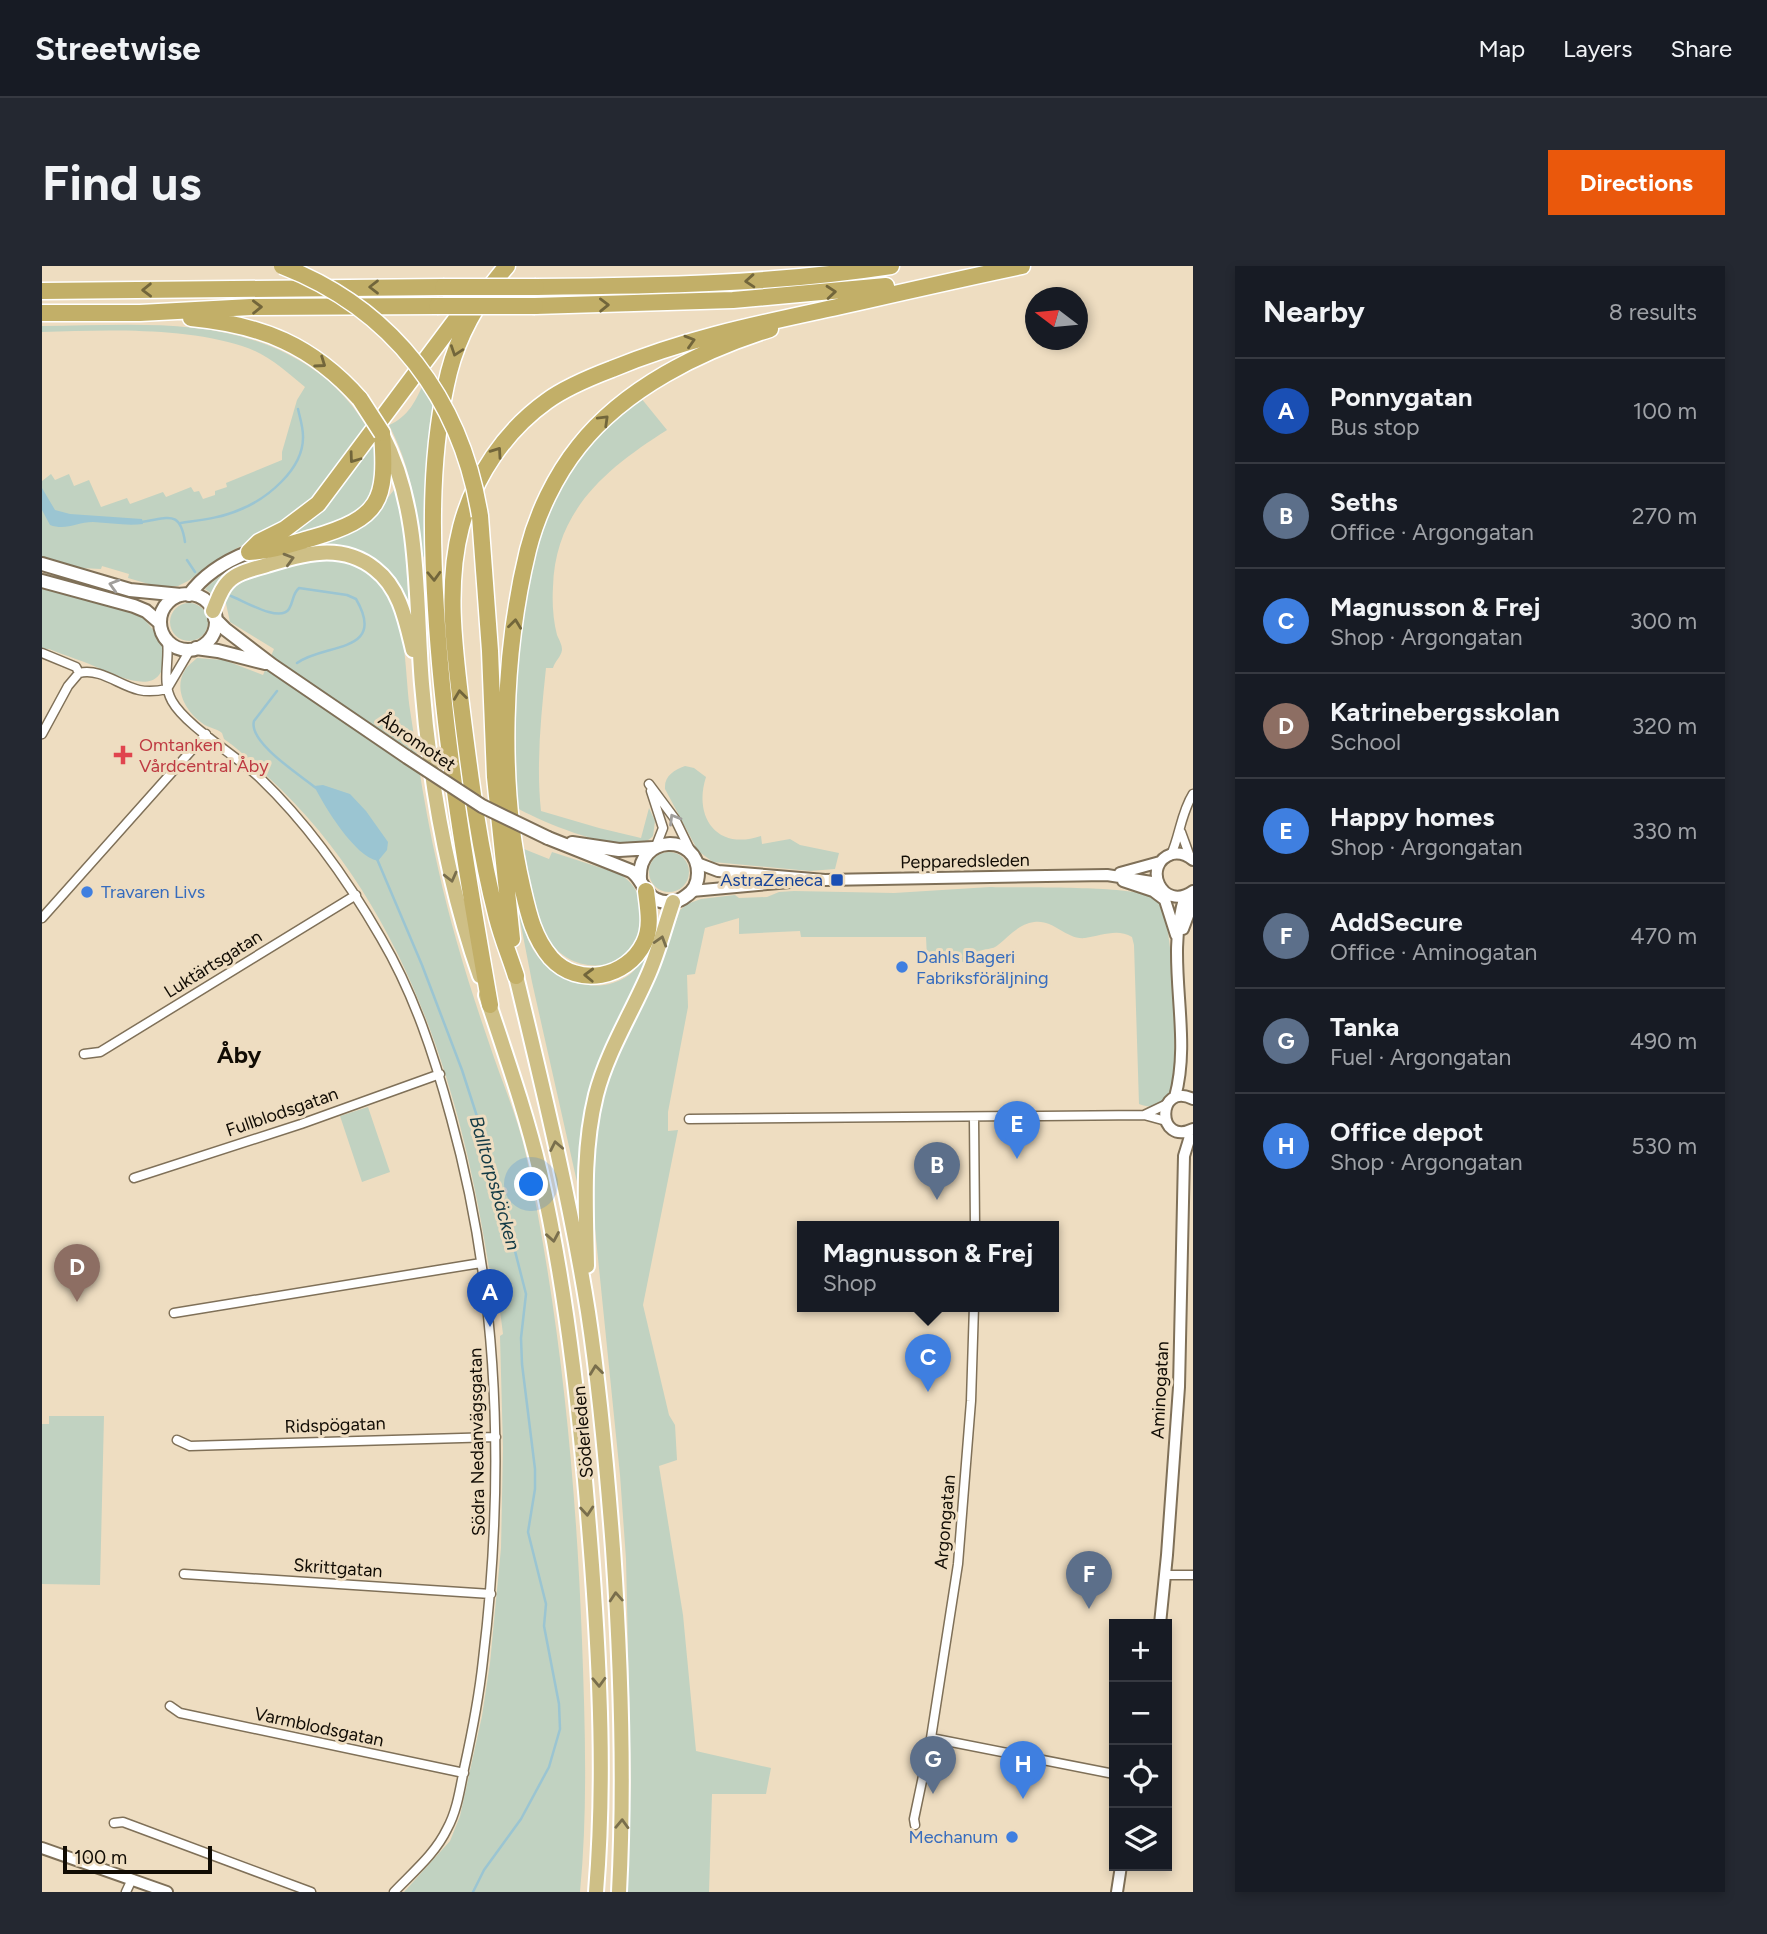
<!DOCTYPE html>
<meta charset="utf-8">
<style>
body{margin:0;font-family:Figtree,sans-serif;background:#242831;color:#f1f3f6}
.controls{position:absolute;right:21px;bottom:21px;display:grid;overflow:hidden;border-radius:0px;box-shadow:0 4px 10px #0003}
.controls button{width:63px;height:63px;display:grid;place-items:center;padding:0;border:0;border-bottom:2px solid #363941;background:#171b24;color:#f1f3f6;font:35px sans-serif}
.compass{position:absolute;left:983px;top:21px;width:63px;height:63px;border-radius:50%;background:#171b24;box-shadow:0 4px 10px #0003;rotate:286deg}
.scale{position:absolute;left:21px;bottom:18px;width:149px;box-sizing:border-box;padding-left:7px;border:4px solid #110c04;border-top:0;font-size:19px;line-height:24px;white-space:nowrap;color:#110c04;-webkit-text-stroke:5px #eeddc1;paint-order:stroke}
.you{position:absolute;left:490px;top:919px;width:24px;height:24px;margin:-18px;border:5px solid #fff;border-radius:50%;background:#1a73e8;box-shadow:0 0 0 10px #1a73e833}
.badge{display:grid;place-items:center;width:46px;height:46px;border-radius:50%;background:#ea580c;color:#fff;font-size:23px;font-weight:700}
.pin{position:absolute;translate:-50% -58px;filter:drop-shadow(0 2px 4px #0008)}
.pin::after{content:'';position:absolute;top:37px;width:24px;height:21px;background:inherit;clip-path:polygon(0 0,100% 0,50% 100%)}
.popup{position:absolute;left:755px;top:955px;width:262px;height:91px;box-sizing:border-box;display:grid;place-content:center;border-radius:0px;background:#171b24;filter:drop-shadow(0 2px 5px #0005);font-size:23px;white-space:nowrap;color:#9ea1a6}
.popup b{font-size:26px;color:#f1f3f6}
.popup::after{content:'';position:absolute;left:50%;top:100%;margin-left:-14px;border:14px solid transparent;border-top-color:#171b24}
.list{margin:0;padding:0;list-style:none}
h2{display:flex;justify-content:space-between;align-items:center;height:91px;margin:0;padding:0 28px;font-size:30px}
h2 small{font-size:23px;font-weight:400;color:#9ea1a6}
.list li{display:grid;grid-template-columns:46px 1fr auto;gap:21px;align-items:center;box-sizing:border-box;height:105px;padding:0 28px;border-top:2px solid #363941}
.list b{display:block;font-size:26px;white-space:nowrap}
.list p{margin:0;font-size:23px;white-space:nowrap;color:#9ea1a6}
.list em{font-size:23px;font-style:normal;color:#9ea1a6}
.icon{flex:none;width:38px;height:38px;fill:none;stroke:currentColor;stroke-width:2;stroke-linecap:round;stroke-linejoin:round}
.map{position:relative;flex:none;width:1151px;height:1626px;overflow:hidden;border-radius:0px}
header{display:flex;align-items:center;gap:42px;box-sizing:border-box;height:98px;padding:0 35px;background:#171b24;border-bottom:2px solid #363941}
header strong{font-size:33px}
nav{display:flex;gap:38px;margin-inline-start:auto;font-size:24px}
.intro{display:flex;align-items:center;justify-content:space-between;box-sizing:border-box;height:168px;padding:0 42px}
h1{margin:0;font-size:49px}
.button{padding:18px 32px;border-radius:0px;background:#ea580c;color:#fff;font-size:24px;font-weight:700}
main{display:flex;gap:42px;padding:0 42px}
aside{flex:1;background:#171b24;border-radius:0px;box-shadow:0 4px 10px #0003}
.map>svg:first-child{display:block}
</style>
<header>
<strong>Streetwise</strong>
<nav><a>Map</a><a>Layers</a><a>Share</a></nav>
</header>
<div class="intro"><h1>Find us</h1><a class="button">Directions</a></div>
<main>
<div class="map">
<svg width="1151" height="1626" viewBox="0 0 1151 1626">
<rect width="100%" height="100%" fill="#eeddc1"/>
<path fill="#c1d2c1" d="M 0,60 C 96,60 198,47 279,109 C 298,124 316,144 327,166 L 270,236 L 220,269 L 182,289 L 146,315 L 136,320 L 117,321 L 86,312 L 87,308 L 60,300 L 59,303 L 38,302 L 0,291 L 0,215 L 9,208 L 13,214 L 27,208 L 32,220 L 47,214 L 59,241 L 85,232 L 88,238 L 121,226 L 124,231 L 149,221 L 152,226 L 157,225 L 161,233 L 173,229 L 173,225 L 185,221 L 184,217 L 240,194 L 240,186 L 255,134 L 263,121 C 244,105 224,87 200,80 C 141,61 61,64 0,66 Z
M 382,116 L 391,134 L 386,176 L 384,290 L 380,291 C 375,243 369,201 347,159 C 366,151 374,135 382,116 Z
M 599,132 L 625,164 C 565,202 513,244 511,321 C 510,336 511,354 515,369 C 517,374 520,378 520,384 C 519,391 513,395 511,402 L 504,402 C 499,450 494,498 499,545 L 557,562 L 599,572 L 607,542 L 613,555 L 611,570 C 589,595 500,556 475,542 C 473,445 469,304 519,218 C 539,184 569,157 599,132 Z
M 332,177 L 335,186 L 332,226 L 310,252 L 233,277 L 291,230 Z
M 352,224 L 354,224 L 362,266 L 367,340 L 360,322 L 340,299 L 325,289 L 308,283 L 219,296 L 173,330 L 163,323 C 194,292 234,287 275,277 C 292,272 311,268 325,257 C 337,248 342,235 352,224 Z
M 289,292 C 312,298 333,306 346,328 C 365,358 363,409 368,444 C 376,497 384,550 396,602 C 409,661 427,719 447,777 C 459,814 476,851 484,889 C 518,1049 534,1211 540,1375 C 543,1458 546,1543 538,1626 L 362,1626 L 408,1575 L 418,1550 L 440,1450 L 448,1397 L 459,1282 L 461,1182 L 458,1070 L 461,1068 L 455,1021 L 463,1017 L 463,1009 L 447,1002 C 419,823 364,638 226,511 C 212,498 198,484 182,473 L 180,467 C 174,462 166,462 160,457 C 144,446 131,423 143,404 C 145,400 151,396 155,392 L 182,394 L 221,409 L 232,383 L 188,356 L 183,333 C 197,305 260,296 289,292 Z
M 0,321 L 97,349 C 108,357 122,377 122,390 C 122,432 81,412 59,403 C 42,395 24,390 7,383 L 0,384 Z
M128 356a19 19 0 1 1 38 0a19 19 0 1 1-38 0Z
M 643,500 L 652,502 L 664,511 C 651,551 675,585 719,570 L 720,578 L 748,573 L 758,579 L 797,587 L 793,603 L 768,605 L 671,596 L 656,585 L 623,523 C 622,510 632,504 643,500 Z
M 482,583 L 507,593 L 510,586 L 578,608 C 592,618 597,626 599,643 C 609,706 528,720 502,666 C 490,641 487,610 482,583 Z
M607 606a20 20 0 1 1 40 0a20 20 0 1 1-40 0Z
M 948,621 C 976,622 1096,619 1113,632 C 1135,647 1132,781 1133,811 C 1128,829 1119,847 1097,838 L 1092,679 L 1090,671 C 1075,662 1059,670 1043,672 C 1024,674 1012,653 992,656 C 977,658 967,670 956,679 C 951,684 942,682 936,686 C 928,690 928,696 918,696 L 918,692 L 885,692 L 884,671 L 759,671 L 758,665 L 697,668 L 697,652 L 663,662 L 653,708 L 645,709 L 646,741 L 626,846 L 626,865 L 636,864 L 601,1039 L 627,1149 L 633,1159 L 635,1194 L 617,1200 L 641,1349 L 654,1485 L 729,1502 L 724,1528 L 670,1528 L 667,1626 L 584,1626 L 589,1517 L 584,1293 L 578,1209 L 551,943 L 551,888 L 557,842 L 574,791 L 621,692 L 638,644 L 645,638 L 659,633 L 693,629 L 697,632 L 725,631 L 737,626 L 752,625 L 852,627 Z
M 476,644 C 481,655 483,668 489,680 C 507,713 553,733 587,709 C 595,703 602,692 608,684 C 600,713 581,740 569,768 C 547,817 537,862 537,916 L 535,916 L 490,716 Z
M 326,841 L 348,906 L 320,916 L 298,850 Z
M 7,1150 L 62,1150 L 58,1319 L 0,1318 L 0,1158 L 7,1158 Z"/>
<path fill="#9bc5d2" d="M 0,222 L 13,244 L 28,248 L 100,253 L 101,258 C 85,260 68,257 51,256 C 35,256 24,265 8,259 L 0,244 Z
M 281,519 L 308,528 L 324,545 L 346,576 L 345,584 L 336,595 C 312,590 283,541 272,520 Z"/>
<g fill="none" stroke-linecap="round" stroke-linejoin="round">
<path stroke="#9bc5d2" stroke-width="2.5" d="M 98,256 C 125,253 138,242 143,276
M 139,257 C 158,254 179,252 197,244 C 225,233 262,203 261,170 C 261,161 258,152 256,143
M 145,294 L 153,306
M 189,330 C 202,335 238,357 247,343 C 252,335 250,328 257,322 L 305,329 L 314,333 C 346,388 281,377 255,397
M 235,425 L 212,455 C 206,476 258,509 274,522
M 335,593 L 380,699 L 420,804 L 452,903 L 484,1028 L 479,1072 L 480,1098 L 493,1203 L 493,1223 L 486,1266 L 504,1338 L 502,1360 L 517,1438 L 518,1463 L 507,1501 L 479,1553 L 442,1604 L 431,1626"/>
<g stroke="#7f7058" stroke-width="11">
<path id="minor" d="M 125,374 C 128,396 119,415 130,435 C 144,460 195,490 218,512 C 267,559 305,613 339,672 C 372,728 392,789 409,852 C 458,1029 463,1212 441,1394 C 437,1431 430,1467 422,1503 C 418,1523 415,1545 405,1563 C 393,1588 371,1606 352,1626
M 0,387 L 34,401 L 37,407 C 59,402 76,419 97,424 C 106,426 116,425 125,423
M 125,423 L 148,384
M 0,468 L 26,420 L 37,407
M 607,518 L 633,553 L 648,584
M 609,525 L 621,562 L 614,580
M 1139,566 L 1148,591
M 1129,589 C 1138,569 1139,547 1151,528
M 0,652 L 164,468
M 42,788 L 58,786 L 314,629
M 1102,849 L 1125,838
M 932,852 L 933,960
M 647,853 L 1102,849 L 1124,855
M 92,912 L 259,858 L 398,808
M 932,1040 L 929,1135 L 916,1298 L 889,1472 L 1072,1508
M 132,1047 L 439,997
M 135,1174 L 148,1180 L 454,1171
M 142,1308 L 449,1328
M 1123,1309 L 1151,1309
M 128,1440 L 138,1447 L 422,1507
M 72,1557 L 81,1556 L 269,1626
M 873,1559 L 872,1553 L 889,1472
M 84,1626 L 90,1613"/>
</g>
<g stroke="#7f7058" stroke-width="14">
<path id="tertiary" d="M 1151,594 C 1145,589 1139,586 1130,588 C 1099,598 1120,647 1151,625
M 655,597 L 676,605 L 783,614 L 1065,609 L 1116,617
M 1078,607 L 1118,596
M 1081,615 L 1111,625 L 1123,634
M 650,625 L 748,616
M 1121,628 L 1134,669
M 1141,663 L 1151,636
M 1133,831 C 1151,766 1122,694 1143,630
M 1151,833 C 1114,815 1114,881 1151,863
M 1118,1358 L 1125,1289 L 1137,1121 L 1142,890 L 1150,864
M 0,1582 L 125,1626
M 1075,1626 L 1079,1600"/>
</g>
<g stroke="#7f7058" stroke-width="16">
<path id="secondary" d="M 0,298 L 88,324 L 139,329
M 0,315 L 92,340 L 104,345 L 118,357
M118 356a28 28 0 1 1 56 0a28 28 0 1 1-56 0Z
M 147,329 C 162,308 184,295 207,286
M 173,353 L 183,363 L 230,399 L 365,491
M 154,382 L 176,385 L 223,397
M 506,572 L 589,605 C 600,612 601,626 613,633 C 623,638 636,637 644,630 C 652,625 656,616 656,607 C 656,567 595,568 598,613
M 530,577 L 577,584 L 611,582"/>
</g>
<g stroke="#fff" stroke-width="18">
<path id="trunk" d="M 340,168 C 380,244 373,335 380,418 C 388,517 405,616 438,710
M 171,345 C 175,336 178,324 186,316 C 195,306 212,303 225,299 C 261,288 299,276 333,303 C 358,322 364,355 371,384
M 474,710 C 501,822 528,933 546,1046 C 558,1125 565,1204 571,1283 C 579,1398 583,1511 577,1626
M 444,729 C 463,787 484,846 498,906 C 527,1035 540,1167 550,1299 C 558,1408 563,1517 554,1626
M 545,1000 C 544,942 540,886 554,829 C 565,786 590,747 607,707 C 617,684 623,659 631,636"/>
</g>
<g stroke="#fff" stroke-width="19">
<path id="motorway" d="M 494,21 C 613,20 732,18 849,0
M 0,25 L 401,21
M 493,40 L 691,34 L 844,20
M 0,47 L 98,47 L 209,41 L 395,40
M 149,52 C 220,59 270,79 318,133
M 438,250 L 448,385 L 453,511 L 470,673
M 207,286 L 217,276 L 243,263 L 276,238 L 418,48 L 432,34
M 207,286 C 229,285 249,278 270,272 C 339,252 345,235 340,167
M 604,625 C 606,642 610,661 602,677 C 585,712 536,722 509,692 C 491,671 486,646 480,620 C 456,518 461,386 486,284 C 495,248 513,210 537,180 C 583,122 658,85 728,63
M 474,710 C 468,691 460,672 455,652 C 437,583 428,510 419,438 C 412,380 404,318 419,261 C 432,211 463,165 505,135 C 524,121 549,111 570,103 C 645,72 716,58 795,41 C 857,27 918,13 980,0
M 448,739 C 425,608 402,477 394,344 C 389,266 388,183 407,106 C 417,67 439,30 465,0"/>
</g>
<use href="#minor" stroke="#fff" stroke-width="8"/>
<use href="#tertiary" stroke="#fff" stroke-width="10"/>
<use href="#secondary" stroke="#fff" stroke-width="12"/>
<use href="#trunk" stroke="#cebf86" stroke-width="14"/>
<use href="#motorway" stroke="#c2af68" stroke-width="16"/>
<g stroke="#7f7058" stroke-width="16" stroke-linecap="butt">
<path id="secondary-bridge" d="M 365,491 L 440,540 L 506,572"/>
</g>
<g stroke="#fff" stroke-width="19" stroke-linecap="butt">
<path id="motorway-bridge" d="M 240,0 C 351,43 419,133 438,250
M 401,21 L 494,21
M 395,40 L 493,40
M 318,133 L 340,167"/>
</g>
<use href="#secondary-bridge" stroke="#fff" stroke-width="12"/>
<use href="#motorway-bridge" stroke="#c2af68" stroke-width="16"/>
</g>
<defs><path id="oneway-chevron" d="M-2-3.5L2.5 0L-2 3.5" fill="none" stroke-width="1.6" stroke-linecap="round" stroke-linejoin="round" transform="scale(1.75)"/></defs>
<g stroke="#72663b">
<use href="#oneway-chevron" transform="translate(708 15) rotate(176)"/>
<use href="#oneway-chevron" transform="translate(332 21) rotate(180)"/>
<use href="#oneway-chevron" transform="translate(105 24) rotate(179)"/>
<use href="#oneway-chevron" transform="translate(789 26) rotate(-5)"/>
<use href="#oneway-chevron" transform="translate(562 39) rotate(-1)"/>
<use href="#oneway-chevron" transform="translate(215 41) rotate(-1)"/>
<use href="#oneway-chevron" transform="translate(648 75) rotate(-17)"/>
<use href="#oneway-chevron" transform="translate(414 85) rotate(109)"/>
<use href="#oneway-chevron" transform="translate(279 97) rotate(35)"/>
<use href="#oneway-chevron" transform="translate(562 154) rotate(-44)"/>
<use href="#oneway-chevron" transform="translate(455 186) rotate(-55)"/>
<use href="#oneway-chevron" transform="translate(312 192) rotate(126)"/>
<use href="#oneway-chevron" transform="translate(392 310) rotate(88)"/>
<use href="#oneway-chevron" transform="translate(473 358) rotate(-83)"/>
<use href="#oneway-chevron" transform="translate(418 429) rotate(-97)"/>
<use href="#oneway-chevron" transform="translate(547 709) rotate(-178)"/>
</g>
<g stroke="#796e4c">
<use href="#oneway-chevron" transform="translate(247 293) rotate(-16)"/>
<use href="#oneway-chevron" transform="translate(409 611) rotate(76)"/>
<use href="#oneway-chevron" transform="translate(619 675) rotate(-73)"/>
<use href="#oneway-chevron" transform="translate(514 880) rotate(-101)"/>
<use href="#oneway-chevron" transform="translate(511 971) rotate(80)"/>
<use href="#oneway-chevron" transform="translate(554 1104) rotate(-97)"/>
<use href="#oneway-chevron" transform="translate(545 1245) rotate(85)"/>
<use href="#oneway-chevron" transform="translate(574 1331) rotate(-94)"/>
<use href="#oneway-chevron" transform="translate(557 1416) rotate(88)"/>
<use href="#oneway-chevron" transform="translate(580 1558) rotate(-88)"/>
</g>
<g stroke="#a09e9b">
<use href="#oneway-chevron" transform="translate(72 319) rotate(-164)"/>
<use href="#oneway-chevron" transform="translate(632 553) rotate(-121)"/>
</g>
<path fill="#e0444e" stroke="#eeddc1" stroke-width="2.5" d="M77.5 478.5h7v7h7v7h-7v7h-7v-7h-7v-7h7z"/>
<rect fill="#1a4fb4" stroke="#eeddc1" stroke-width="2.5" x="788" y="607" width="14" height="14" rx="3.5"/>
<g fill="#3f7fe0" stroke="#eeddc1" stroke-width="2.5">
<circle cx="45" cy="626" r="7"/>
<circle cx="860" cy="701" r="7"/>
<circle cx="970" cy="1571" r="7"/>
</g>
<g text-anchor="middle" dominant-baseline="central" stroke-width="6" stroke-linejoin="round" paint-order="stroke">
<g font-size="18" fill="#110c04" stroke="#eeddc1">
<text transform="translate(375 476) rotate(34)">Åbromotet</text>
<text transform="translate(923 595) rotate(-1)">Pepparedsleden</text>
<text transform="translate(171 698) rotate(-32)">Luktärtsgatan</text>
<text transform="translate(240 846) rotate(-19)">Fullblodsgatan</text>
<text transform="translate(1118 1124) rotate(-87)">Aminogatan</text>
<text transform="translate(293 1159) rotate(-2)">Ridspögatan</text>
<text transform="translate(541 1166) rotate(-95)">Söderleden</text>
<text transform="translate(435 1176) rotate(-91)">Södra Nedanvägsgatan</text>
<text transform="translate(903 1256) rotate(-85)">Argongatan</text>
<text transform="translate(296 1302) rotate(4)">Skrittgatan</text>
<text transform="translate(277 1461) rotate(12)">Varmblodsgatan</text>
</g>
<g font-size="18" fill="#be3a42" stroke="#eeddc1" text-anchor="start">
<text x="97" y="479">Omtanken<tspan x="97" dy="21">Vårdcentral Åby</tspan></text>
</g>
<g font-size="18" fill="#164399" stroke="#eeddc1" text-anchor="end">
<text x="781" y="614">AstraZeneca</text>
</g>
<g font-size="18" fill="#366cbe" stroke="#eeddc1" text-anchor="start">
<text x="59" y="626">Travaren Livs</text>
<text x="874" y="691">Dahls Bageri<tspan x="874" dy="21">Fabriksföräljning</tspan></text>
<text x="956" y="1571" text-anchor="end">Mechanum</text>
</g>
<g font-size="19" font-style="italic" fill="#133a45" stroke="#eeddc1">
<text transform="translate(453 917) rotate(74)">Balltorpsbäcken</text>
</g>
<g font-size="24" font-weight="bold" fill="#110c04" stroke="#eeddc1">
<text x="197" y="788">Åby</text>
</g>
</g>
</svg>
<div class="controls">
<button>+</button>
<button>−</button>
<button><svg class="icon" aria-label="locate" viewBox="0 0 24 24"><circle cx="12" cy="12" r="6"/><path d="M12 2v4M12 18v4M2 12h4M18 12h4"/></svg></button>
<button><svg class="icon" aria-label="layers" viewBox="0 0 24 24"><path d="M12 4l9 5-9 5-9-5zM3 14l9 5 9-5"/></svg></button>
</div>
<svg class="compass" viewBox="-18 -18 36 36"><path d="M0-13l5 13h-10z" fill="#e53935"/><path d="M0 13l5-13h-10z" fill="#9ea1a6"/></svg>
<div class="scale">100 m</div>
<div class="you"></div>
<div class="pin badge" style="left:448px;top:1061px;background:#1a4fb4">A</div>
<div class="pin badge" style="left:895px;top:934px;background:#5c6f8a">B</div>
<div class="pin badge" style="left:886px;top:1126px;background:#3f7fe0">C</div>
<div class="popup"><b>Magnusson &amp; Frej</b>Shop</div>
<div class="pin badge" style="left:35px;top:1036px;background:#8d6e63">D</div>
<div class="pin badge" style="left:975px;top:893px;background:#3f7fe0">E</div>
<div class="pin badge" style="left:1047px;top:1343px;background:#5c6f8a">F</div>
<div class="pin badge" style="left:891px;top:1528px;background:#5c6f8a">G</div>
<div class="pin badge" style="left:981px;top:1533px;background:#3f7fe0">H</div>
</div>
<aside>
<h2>Nearby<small>8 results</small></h2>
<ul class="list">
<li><span class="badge" style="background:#1a4fb4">A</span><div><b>Ponnygatan</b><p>Bus stop</p></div><em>100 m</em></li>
<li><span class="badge" style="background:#5c6f8a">B</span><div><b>Seths</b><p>Office · Argongatan</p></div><em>270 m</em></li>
<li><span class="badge" style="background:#3f7fe0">C</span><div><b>Magnusson &amp; Frej</b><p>Shop · Argongatan</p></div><em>300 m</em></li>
<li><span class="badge" style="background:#8d6e63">D</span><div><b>Katrinebergsskolan</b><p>School</p></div><em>320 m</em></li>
<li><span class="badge" style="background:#3f7fe0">E</span><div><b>Happy homes</b><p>Shop · Argongatan</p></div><em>330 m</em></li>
<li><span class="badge" style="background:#5c6f8a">F</span><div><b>AddSecure</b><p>Office · Aminogatan</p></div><em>470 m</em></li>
<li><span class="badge" style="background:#5c6f8a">G</span><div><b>Tanka</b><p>Fuel · Argongatan</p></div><em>490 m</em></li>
<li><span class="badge" style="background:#3f7fe0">H</span><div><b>Office depot</b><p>Shop · Argongatan</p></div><em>530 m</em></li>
</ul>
</aside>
</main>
